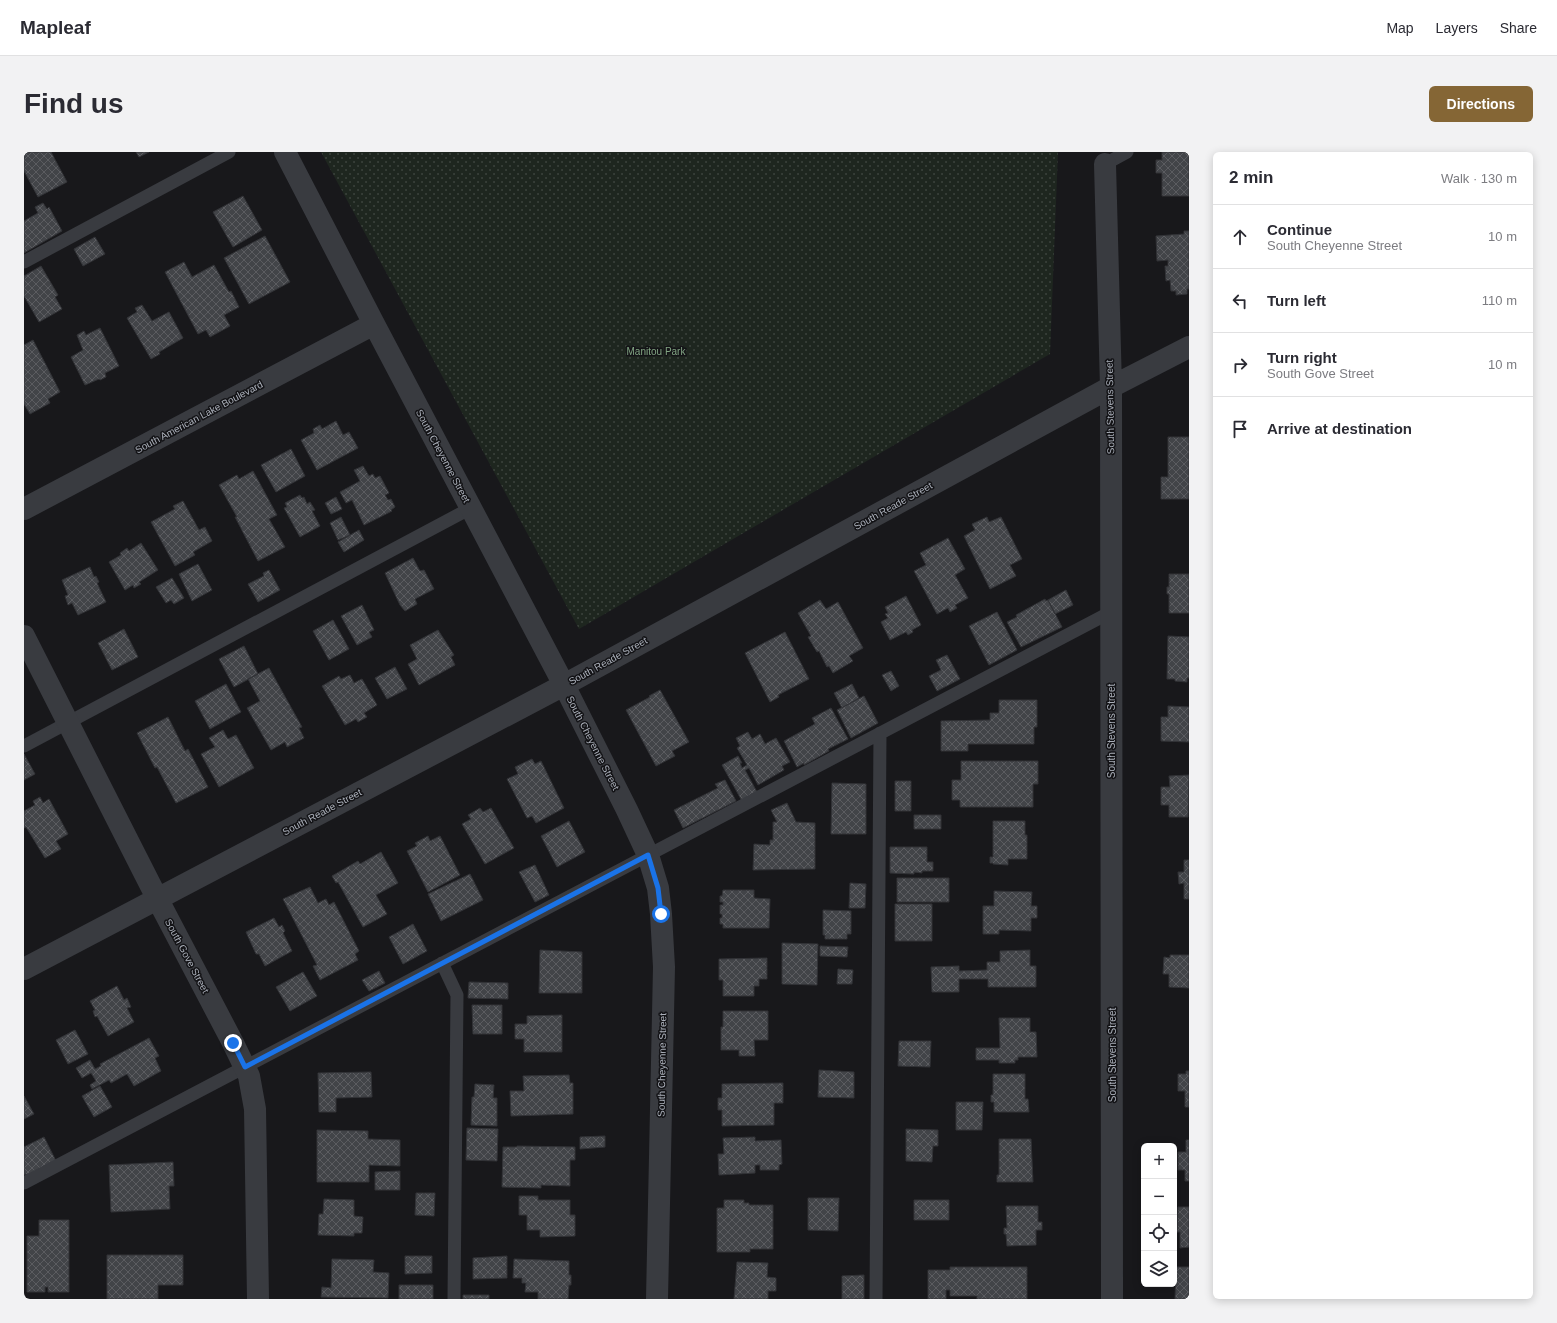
<!DOCTYPE html>
<meta charset="utf-8">
<style>
body{margin:0;font-family:Helvetica,sans-serif;background:#f2f2f3;color:#2b2b33}
.controls{position:absolute;right:12px;bottom:12px;display:grid;overflow:hidden;border-radius:6px;box-shadow:0 2px 10px #0003}
.controls button{width:36px;height:36px;display:grid;place-items:center;padding:0;border:0;border-bottom:1px solid #e1e1e2;background:#fff;color:#2b2b33;font:20px sans-serif}
.stop{position:absolute;width:12px;height:12px;margin:-9px;border:3px solid #1a73e8;border-radius:50%;background:#fff}
.stop.end{background:#1a73e8;border-color:#fff;box-shadow:0 1px 4px #0008}
.list{margin:0;padding:0;list-style:none}
h2{display:flex;justify-content:space-between;align-items:center;height:52px;margin:0;padding:0 16px;font-size:17px}
h2 small{font-size:13px;font-weight:400;color:#7c7c81}
.list li{display:grid;grid-template-columns:26px 1fr auto;gap:12px;align-items:center;box-sizing:border-box;height:64px;padding:0 16px;border-top:1px solid #e1e1e2}
.list b{display:block;font-size:15px;white-space:nowrap}
.list p{margin:0;font-size:13px;white-space:nowrap;color:#7c7c81}
.list em{font-size:13px;font-style:normal;color:#7c7c81}
.icon{flex:none;width:22px;height:22px;fill:none;stroke:currentColor;stroke-width:2;stroke-linecap:round;stroke-linejoin:round}
.map{position:relative;flex:none;width:1165px;height:1147px;overflow:hidden;border-radius:6px}
header{display:flex;align-items:center;gap:24px;box-sizing:border-box;height:56px;padding:0 20px;background:#fff;border-bottom:1px solid #e1e1e2}
header strong{font-size:19px}
nav{display:flex;gap:22px;margin-inline-start:auto;font-size:14px}
.intro{display:flex;align-items:center;justify-content:space-between;box-sizing:border-box;height:96px;padding:0 24px}
h1{margin:0;font-size:28px}
.button{padding:10px 18px;border-radius:6px;background:#856635;color:#fff;font-size:14px;font-weight:700}
main{display:flex;gap:24px;padding:0 24px}
aside{flex:1;background:#fff;border-radius:6px;box-shadow:0 2px 10px #0003}
.map>svg:first-child{display:block}
</style>
<header>
<strong>Mapleaf</strong>
<nav><a>Map</a><a>Layers</a><a>Share</a></nav>
</header>
<div class="intro"><h1>Find us</h1><a class="button">Directions</a></div>
<main>
<div class="map">
<svg width="1165" height="1147" viewBox="0 0 1165 1147">
<defs>
<pattern id="park-dots" width="8" height="8" patternUnits="userSpaceOnUse"><rect width="8" height="8" fill="#1e261f"/><path d="M2 2h.1M6 6h.1" fill="none" stroke="#3c433d" stroke-width="1.8" stroke-linecap="round"/></pattern>
<pattern id="building-cross-hatch" width="8" height="8" patternUnits="userSpaceOnUse"><rect width="8" height="8" fill="#424448"/><path d="M0 0l8 8M0 8l8-8" fill="none" stroke="#5b5c60"/></pattern>
</defs>
<rect width="100%" height="100%" fill="#18181b"/>
<path fill="url(#park-dots)" d="M 297,0 L 1034,0 L 1026,202 L 555,477 Z"/>
<path fill="url(#building-cross-hatch)" stroke="#323337" d="M 0,0 L 27,0 L 43,30 L 14,45 L 0,19 Z
M 112,0 L 125,0 L 115,5 Z
M 1138,0 L 1165,0 L 1165,44 L 1138,44 L 1138,21 L 1132,21 L 1132,8 L 1138,8 Z
M 219,44 L 238,78 L 209,95 L 189,60 Z
M 19,51 L 23,57 L 25,55 L 38,79 L 0,101 L 0,69 L 14,61 L 11,55 Z
M 1160,79 L 1165,79 L 1165,137 L 1163,137 L 1163,142 L 1152,143 L 1152,139 L 1147,139 L 1146,128 L 1142,129 L 1141,114 L 1144,114 L 1144,108 L 1133,109 L 1132,84 L 1160,82 Z
M 241,84 L 266,130 L 225,152 L 200,106 Z
M 71,85 L 81,102 L 59,114 L 50,97 Z
M 160,110 L 168,125 L 190,113 L 205,140 L 207,139 L 215,155 L 200,163 L 206,174 L 186,185 L 182,178 L 174,182 L 141,120 Z
M 17,114 L 34,143 L 31,145 L 38,157 L 15,170 L 0,144 L 0,124 Z
M 118,153 L 128,169 L 145,160 L 159,186 L 135,200 L 136,202 L 127,207 L 103,166 L 113,160 L 111,156 Z
M 76,176 L 95,214 L 81,221 L 82,225 L 76,228 L 75,227 L 61,233 L 47,205 L 59,198 L 53,183 L 60,179 L 62,183 Z
M 9,188 L 36,240 L 24,247 L 26,251 L 6,262 L 0,252 L 0,193 Z
M 312,269 L 319,283 L 325,280 L 334,296 L 293,318 L 277,288 L 290,281 L 289,277 L 296,273 L 298,277 Z
M 1144,285 L 1165,285 L 1165,347 L 1137,347 L 1137,325 L 1144,325 Z
M 267,297 L 281,324 L 252,340 L 237,313 Z
M 339,314 L 345,324 L 349,322 L 351,326 L 356,324 L 365,341 L 361,343 L 364,348 L 367,347 L 371,355 L 367,358 L 368,359 L 340,373 L 328,348 L 322,351 L 316,340 L 336,329 L 330,318 Z
M 229,319 L 253,363 L 245,367 L 261,395 L 234,409 L 211,365 L 213,365 L 195,333 L 213,323 L 215,327 Z
M 276,343 L 278,346 L 280,345 L 283,352 L 286,350 L 291,358 L 288,359 L 296,374 L 276,385 L 260,356 L 263,355 L 261,351 Z
M 312,345 L 318,357 L 307,362 L 301,351 Z
M 159,349 L 175,378 L 181,375 L 188,389 L 169,400 L 171,403 L 151,414 L 127,370 L 151,357 L 149,354 Z
M 317,365 L 326,383 L 314,388 L 306,371 Z
M 963,365 L 965,370 L 977,365 L 998,407 L 986,413 L 992,424 L 966,437 L 940,384 L 951,378 L 948,372 Z
M 335,378 L 340,388 L 320,400 L 314,390 Z
M 924,386 L 941,417 L 931,423 L 944,446 L 931,453 L 933,456 L 926,460 L 924,456 L 913,462 L 890,419 L 902,413 L 896,401 Z
M 117,391 L 134,418 L 115,430 L 117,432 L 110,436 L 109,433 L 101,438 L 85,410 L 97,403 L 96,401 L 103,396 L 105,399 Z
M 389,406 L 396,419 L 400,418 L 410,437 L 391,447 L 393,452 L 381,459 L 376,453 L 361,421 Z
M 174,412 L 188,438 L 168,449 L 155,422 Z
M 66,415 L 70,425 L 72,424 L 75,430 L 73,431 L 82,450 L 54,463 L 48,451 L 44,453 L 41,444 L 44,443 L 38,428 Z
M 245,418 L 256,438 L 234,450 L 224,432 L 240,424 L 239,421 Z
M 1145,422 L 1165,422 L 1165,461 L 1145,461 L 1145,442 L 1143,442 L 1143,435 L 1145,435 Z
M 148,426 L 160,446 L 150,452 L 147,448 L 142,451 L 132,435 Z
M 1042,438 L 1049,453 L 1031,462 L 1024,448 Z
M 882,444 L 897,473 L 888,478 L 889,480 L 884,483 L 882,480 L 866,488 L 857,470 L 864,466 L 861,462 L 864,461 L 861,455 Z
M 1021,447 L 1022,449 L 1024,448 L 1038,475 L 997,495 L 983,470 L 993,465 L 992,463 Z
M 796,448 L 802,457 L 814,450 L 839,496 L 825,504 L 829,509 L 809,521 L 805,514 L 803,515 L 795,499 L 793,500 L 784,485 L 787,484 L 774,461 Z
M 338,453 L 350,478 L 345,480 L 348,485 L 333,493 L 317,464 Z
M 973,460 L 993,498 L 965,513 L 945,474 Z
M 309,468 L 325,497 L 305,508 L 289,479 Z
M 100,477 L 114,505 L 88,518 L 74,491 Z
M 414,478 L 430,503 L 427,505 L 431,513 L 395,533 L 384,512 L 393,507 L 386,493 Z
M 761,480 L 785,527 L 754,543 L 755,545 L 746,550 L 721,501 Z
M 1144,484 L 1165,485 L 1165,526 L 1163,526 L 1163,530 L 1151,529 L 1151,527 L 1143,527 Z
M 220,494 L 234,522 L 210,535 L 195,507 Z
M 923,503 L 936,527 L 913,539 L 905,524 L 917,518 L 912,508 Z
M 371,515 L 383,537 L 363,547 L 351,526 Z
M 245,516 L 278,575 L 275,576 L 280,586 L 263,595 L 261,590 L 247,598 L 223,556 L 236,549 L 224,527 Z
M 867,519 L 875,534 L 867,539 L 858,523 Z
M 326,523 L 330,531 L 338,527 L 353,553 L 340,561 L 343,565 L 334,570 L 332,567 L 321,573 L 298,534 L 315,524 L 317,527 Z
M 202,532 L 217,560 L 186,577 L 171,549 Z
M 828,532 L 835,546 L 818,556 L 810,541 Z
M 636,538 L 665,590 L 648,599 L 651,604 L 632,614 L 602,558 L 626,545 L 625,544 Z
M 840,544 L 854,571 L 827,586 L 813,558 Z
M 975,548 L 1013,548 L 1013,575 L 1010,575 L 1010,592 L 944,592 L 944,599 L 917,599 L 917,569 L 966,568 L 966,561 L 975,561 Z
M 1144,554 L 1165,555 L 1165,590 L 1137,589 L 1137,565 L 1144,565 Z
M 807,556 L 824,587 L 804,597 L 805,599 L 780,613 L 780,611 L 773,615 L 760,589 L 791,572 L 788,566 Z
M 144,565 L 161,599 L 164,597 L 184,635 L 152,651 L 133,615 L 131,616 L 113,581 Z
M 199,578 L 204,587 L 212,583 L 230,616 L 195,635 L 177,602 L 191,595 L 185,586 Z
M 724,580 L 728,587 L 736,582 L 741,592 L 752,586 L 766,610 L 758,614 L 760,618 L 734,633 L 725,616 L 721,618 L 733,640 L 718,649 L 698,613 L 714,604 L 718,611 L 716,611 L 718,616 L 723,613 L 713,596 L 716,594 L 712,586 Z
M 0,602 L 11,622 L 0,628 Z
M 508,607 L 511,612 L 517,609 L 540,656 L 512,671 L 508,664 L 503,666 L 483,627 L 494,622 L 491,615 Z
M 937,609 L 1014,609 L 1014,632 L 1009,632 L 1009,655 L 936,655 L 936,648 L 928,648 L 928,628 L 937,628 Z
M 1165,623 L 1164,665 L 1145,665 L 1145,653 L 1137,653 L 1137,635 L 1146,635 L 1145,624 Z
M 701,628 L 712,649 L 659,676 L 650,658 L 694,636 L 691,632 Z
M 871,629 L 887,629 L 887,659 L 871,659 Z
M 808,631 L 842,632 L 842,682 L 807,682 Z
M 16,645 L 19,651 L 25,647 L 44,682 L 32,689 L 37,697 L 21,706 L 2,675 L 0,676 L 0,659 L 11,653 L 9,649 Z
M 763,651 L 772,670 L 791,671 L 791,717 L 729,718 L 730,692 L 746,693 L 746,688 L 749,688 L 749,670 L 753,670 L 747,658 Z
M 456,656 L 459,660 L 467,656 L 490,696 L 461,712 L 438,672 L 447,667 L 444,663 Z
M 890,663 L 917,663 L 917,677 L 890,677 Z
M 545,669 L 561,700 L 533,715 L 517,684 Z
M 969,669 L 1001,669 L 1001,683 L 1003,683 L 1003,707 L 984,707 L 984,713 L 969,712 L 969,711 L 966,711 L 966,705 L 969,705 Z
M 404,684 L 406,689 L 416,684 L 436,723 L 404,740 L 383,699 L 393,694 L 391,691 Z
M 866,695 L 903,695 L 903,710 L 909,710 L 909,719 L 898,719 L 898,721 L 890,720 L 890,722 L 866,721 Z
M 357,700 L 374,731 L 352,743 L 363,762 L 339,775 L 314,730 L 312,731 L 308,724 L 334,709 L 336,712 Z
M 1160,708 L 1165,708 L 1165,747 L 1160,747 L 1160,731 L 1155,732 L 1154,720 L 1160,720 Z
M 511,713 L 525,743 L 511,750 L 495,720 Z
M 446,722 L 459,748 L 417,769 L 404,742 Z
M 873,726 L 925,726 L 925,750 L 873,750 Z
M 826,731 L 842,732 L 841,756 L 825,756 Z
M 286,735 L 294,751 L 302,747 L 305,753 L 310,750 L 335,799 L 331,802 L 334,808 L 296,828 L 289,814 L 293,813 L 259,747 Z
M 699,738 L 730,738 L 730,746 L 746,747 L 745,776 L 699,776 L 699,772 L 696,772 L 696,766 L 698,766 L 698,762 L 696,762 L 696,753 L 699,753 L 699,750 L 696,750 L 696,744 L 698,744 Z
M 970,739 L 1008,740 L 1007,754 L 1013,754 L 1013,766 L 1007,766 L 1007,779 L 975,778 L 975,782 L 959,782 L 959,754 L 970,754 Z
M 871,752 L 908,752 L 908,789 L 871,789 Z
M 799,758 L 827,759 L 827,782 L 823,782 L 823,787 L 801,787 L 801,783 L 799,783 Z
M 250,766 L 255,775 L 258,773 L 261,779 L 259,781 L 268,799 L 241,814 L 235,802 L 232,802 L 222,780 Z
M 389,772 L 403,799 L 379,812 L 365,785 Z
M 758,791 L 794,792 L 793,833 L 758,832 Z
M 796,794 L 824,795 L 823,805 L 796,804 Z
M 516,798 L 558,800 L 558,841 L 515,841 Z
M 1006,798 L 1006,814 L 1012,814 L 1012,835 L 964,835 L 964,827 L 935,827 L 935,840 L 908,840 L 907,815 L 935,814 L 935,819 L 963,818 L 963,810 L 976,810 L 976,799 Z
M 1146,803 L 1165,803 L 1165,836 L 1145,835 L 1145,822 L 1139,822 L 1140,805 L 1146,806 Z
M 743,806 L 743,827 L 735,827 L 735,834 L 730,834 L 730,844 L 699,844 L 699,828 L 695,828 L 695,807 Z
M 814,817 L 829,818 L 828,832 L 813,832 Z
M 355,819 L 361,831 L 345,839 L 338,828 Z
M 279,820 L 293,844 L 266,859 L 252,835 Z
M 445,830 L 484,831 L 484,847 L 444,846 Z
M 93,834 L 100,848 L 103,846 L 107,855 L 103,856 L 110,870 L 84,884 L 73,864 L 71,865 L 69,859 L 71,858 L 66,849 Z
M 448,853 L 478,853 L 478,882 L 449,882 Z
M 699,859 L 744,859 L 744,888 L 730,888 L 731,904 L 715,904 L 715,898 L 697,898 L 697,875 L 699,875 Z
M 538,863 L 538,900 L 500,900 L 500,887 L 491,887 L 491,872 L 503,872 L 503,864 Z
M 975,866 L 1006,866 L 1006,880 L 1012,880 L 1013,905 L 994,905 L 994,908 L 991,908 L 991,911 L 975,911 L 975,908 L 952,908 L 952,896 L 976,896 Z
M 51,878 L 64,902 L 44,912 L 32,888 Z
M 125,886 L 135,904 L 131,906 L 137,919 L 110,934 L 103,922 L 87,931 L 85,928 L 68,937 L 66,933 L 72,929 L 67,921 L 58,926 L 52,916 L 66,908 L 71,917 L 77,914 L 76,912 Z
M 875,889 L 907,889 L 906,915 L 874,914 Z
M 795,918 L 830,920 L 830,946 L 794,945 Z
M 1162,919 L 1165,919 L 1165,955 L 1161,955 L 1161,939 L 1154,939 L 1154,922 L 1162,922 Z
M 347,920 L 348,945 L 312,946 L 312,960 L 295,960 L 294,921 Z
M 969,922 L 1001,922 L 1001,947 L 1004,947 L 1005,960 L 970,960 L 970,950 L 967,950 L 967,943 L 969,943 Z
M 545,923 L 546,931 L 549,931 L 549,962 L 487,964 L 486,939 L 500,939 L 499,924 Z
M 759,931 L 759,951 L 750,951 L 750,973 L 698,974 L 698,958 L 694,958 L 694,946 L 698,946 L 698,932 Z
M 451,932 L 470,933 L 469,946 L 473,946 L 473,974 L 447,973 L 448,945 L 450,945 Z
M 76,934 L 88,955 L 70,965 L 58,944 Z
M 0,944 L 10,962 L 0,967 Z
M 932,950 L 959,950 L 958,978 L 932,978 Z
M 443,976 L 474,977 L 473,1009 L 442,1008 Z
M 882,977 L 914,978 L 914,994 L 909,994 L 908,1010 L 882,1009 Z
M 293,978 L 344,979 L 344,987 L 376,988 L 376,1014 L 345,1013 L 345,1030 L 293,1030 Z
M 581,984 L 581,995 L 556,997 L 556,985 Z
M 20,985 L 32,1009 L 3,1024 L 2,1022 L 0,1023 L 0,995 Z
M 731,985 L 731,989 L 757,988 L 758,1012 L 755,1013 L 755,1018 L 736,1018 L 736,1013 L 731,1013 L 731,1021 L 695,1023 L 694,1002 L 700,1002 L 699,986 Z
M 975,987 L 1007,987 L 1009,1030 L 973,1030 L 973,1023 L 975,1023 Z
M 1162,988 L 1165,988 L 1165,1029 L 1161,1029 L 1161,1018 L 1154,1018 L 1154,1000 L 1162,1000 Z
M 493,994 L 551,995 L 551,1008 L 546,1008 L 546,1034 L 517,1033 L 517,1036 L 478,1035 L 479,995 L 493,995 Z
M 149,1010 L 150,1034 L 145,1034 L 146,1057 L 87,1060 L 85,1013 Z
M 376,1019 L 376,1038 L 351,1038 L 351,1020 Z
M 392,1041 L 411,1041 L 410,1064 L 391,1063 Z
M 495,1044 L 514,1044 L 514,1048 L 546,1048 L 546,1063 L 551,1063 L 551,1084 L 516,1085 L 516,1078 L 503,1078 L 503,1063 L 495,1063 Z
M 784,1046 L 815,1046 L 814,1079 L 784,1078 Z
M 300,1047 L 330,1048 L 330,1064 L 339,1065 L 338,1081 L 330,1081 L 330,1084 L 294,1083 L 295,1062 L 299,1062 Z
M 700,1048 L 720,1048 L 720,1051 L 725,1051 L 725,1053 L 749,1053 L 749,1097 L 726,1097 L 726,1100 L 693,1100 L 693,1056 L 700,1056 Z
M 890,1048 L 925,1048 L 925,1068 L 890,1068 Z
M 982,1054 L 1014,1054 L 1014,1070 L 1018,1070 L 1018,1078 L 1012,1078 L 1012,1093 L 983,1094 L 982,1082 L 980,1082 L 980,1076 L 983,1076 Z
M 1154,1055 L 1165,1055 L 1165,1095 L 1156,1096 L 1156,1080 L 1153,1080 Z
M 15,1068 L 45,1068 L 45,1140 L 24,1140 L 24,1135 L 21,1135 L 21,1140 L 3,1140 L 3,1084 L 15,1084 Z
M 83,1103 L 159,1103 L 159,1133 L 134,1133 L 134,1147 L 83,1147 Z
M 381,1104 L 408,1104 L 408,1121 L 381,1122 Z
M 483,1104 L 483,1126 L 449,1127 L 449,1106 Z
M 308,1107 L 350,1108 L 349,1120 L 365,1121 L 364,1146 L 297,1145 L 298,1135 L 307,1136 Z
M 490,1107 L 545,1109 L 545,1123 L 547,1123 L 547,1133 L 545,1133 L 544,1147 L 514,1147 L 514,1140 L 501,1140 L 502,1131 L 498,1131 L 498,1126 L 489,1126 Z
M 713,1110 L 744,1111 L 743,1125 L 752,1126 L 752,1139 L 744,1139 L 744,1147 L 710,1147 Z
M 926,1115 L 1003,1115 L 1003,1147 L 953,1147 L 953,1144 L 926,1144 L 926,1138 L 922,1138 L 922,1147 L 904,1147 L 904,1118 L 926,1118 Z
M 1152,1115 L 1165,1115 L 1165,1147 L 1151,1147 Z
M 840,1123 L 840,1147 L 818,1147 L 818,1124 Z
M 375,1133 L 409,1133 L 409,1147 L 375,1147 Z
M 439,1143 L 465,1143 L 465,1147 L 439,1147 Z"/>
<g fill="none" stroke-linecap="round" stroke-linejoin="round">
<path stroke="#393b40" stroke-width="13" d="M 1081,12 L 1103,0
M 0,110 L 205,0
M 0,594 L 447,356
M 418,811 L 433,843 L 430,1147
M 0,1031 L 1087,460
M 852,1147 L 856,581"/>
<path stroke="#393b40" stroke-width="22" d="M 261,0 L 350,172 L 540,533 L 603,658 L 624,703 L 634,736 L 637,762 L 640,815 L 633,1147
M 1081,12 L 1087,235 L 1088,1147
M 0,357 L 350,172
M 0,484 L 133,746 L 209,891 L 225,924 L 231,957 L 234,1147
M 0,817 L 540,533 L 1087,235 L 1165,195"/>
</g>
<g fill="none" stroke-linecap="round" stroke-linejoin="round">
<path stroke="#1a73e8" stroke-width="5" d="M 209,891 L 221,915 L 624,703 L 634,736 L 637,762"/>
</g>
<g text-anchor="middle" dominant-baseline="central" stroke-width="3" stroke-linejoin="round" paint-order="stroke">
<g font-size="10" fill="#82a583" stroke="#131316">
<text x="632" y="199">Manitou Park</text>
</g>
<g font-size="10" fill="#abb0ba" stroke="#131316">
<text transform="translate(1086 255) rotate(-91)">South Stevens Street</text>
<text transform="translate(175 265) rotate(-28)">South American Lake Boulevard</text>
<text transform="translate(419 304) rotate(62)">South Cheyenne Street</text>
<text transform="translate(869 354) rotate(-29)">South Reade Street</text>
<text transform="translate(584 509) rotate(-29)">South Reade Street</text>
<text transform="translate(1087 579) rotate(-90)">South Stevens Street</text>
<text transform="translate(569 591) rotate(63)">South Cheyenne Street</text>
<text transform="translate(298 660) rotate(-28)">South Reade Street</text>
<text transform="translate(163 804) rotate(62)">South Gove Street</text>
<text transform="translate(1088 903) rotate(-90)">South Stevens Street</text>
<text transform="translate(638 913) rotate(-89)">South Cheyenne Street</text>
</g>
</g>
</svg>
<div class="controls">
<button>+</button>
<button>−</button>
<button><svg class="icon" aria-label="locate" viewBox="0 0 24 24"><circle cx="12" cy="12" r="6"/><path d="M12 2v4M12 18v4M2 12h4M18 12h4"/></svg></button>
<button><svg class="icon" aria-label="layers" viewBox="0 0 24 24"><path d="M12 4l9 5-9 5-9-5zM3 14l9 5 9-5"/></svg></button>
</div>
<div class="stop" style="left:637px;top:762px"></div>
<div class="stop end" style="left:209px;top:891px"></div>
</div>
<aside>
<h2>2 min<small>Walk · 130 m</small></h2>
<ul class="list">
<li><svg class="icon" aria-label="ahead" viewBox="0 0 24 24"><path d="M12 20V5M6 11l6-6 6 6"/></svg><div><b>Continue</b><p>South Cheyenne Street</p></div><em>10 m</em></li>
<li><svg class="icon" aria-label="left" viewBox="0 0 24 24"><path d="M17 20v-9H6M10 6l-5 5 5 5"/></svg><div><b>Turn left</b></div><em>110 m</em></li>
<li><svg class="icon" aria-label="right" viewBox="0 0 24 24"><path d="M7 20v-9h11M14 6l5 5-5 5"/></svg><div><b>Turn right</b><p>South Gove Street</p></div><em>10 m</em></li>
<li><svg class="icon" aria-label="arrive" viewBox="0 0 24 24"><path d="M6 21V4h12l-3 4 3 4H6"/></svg><div><b>Arrive at destination</b></div></li>
</ul>
</aside>
</main>
